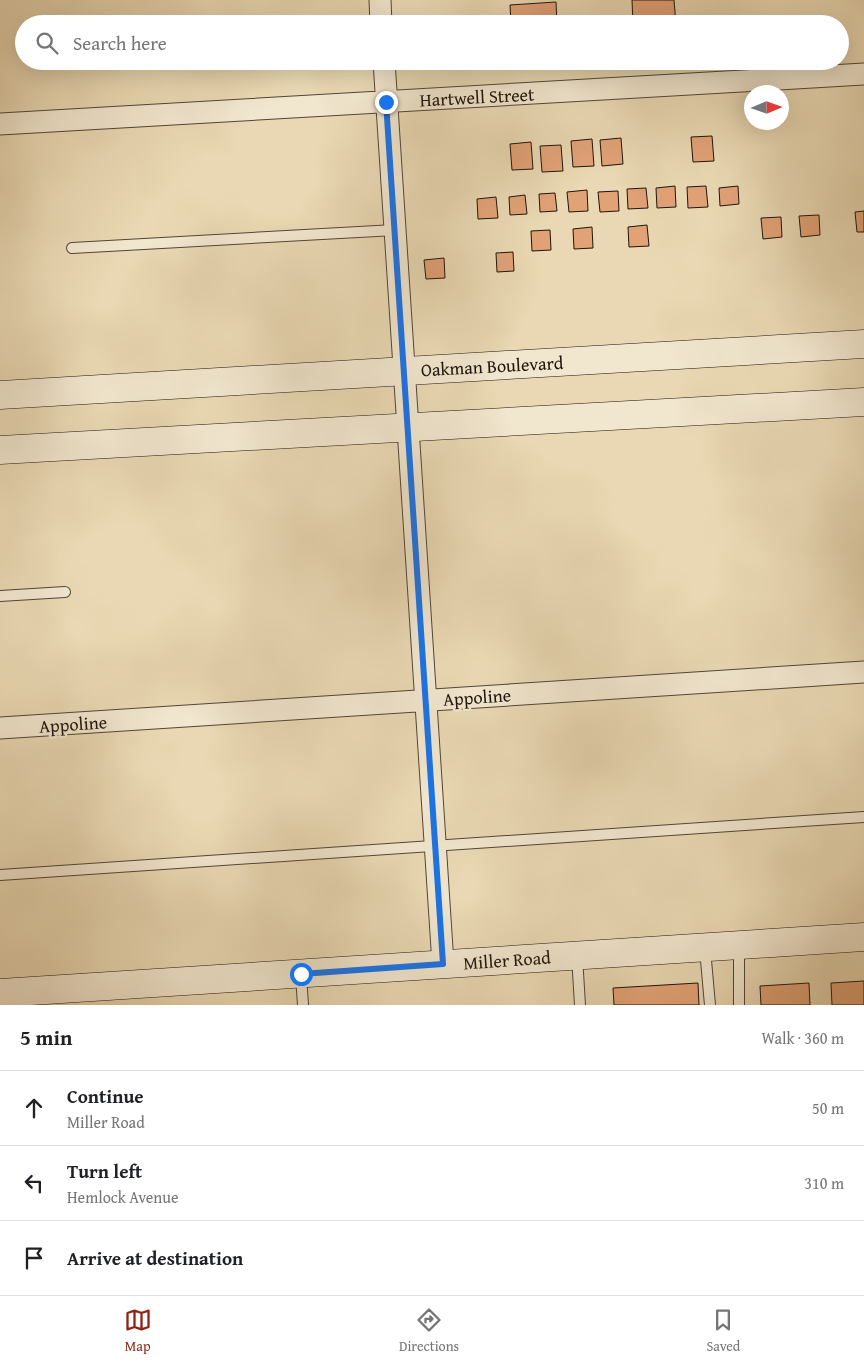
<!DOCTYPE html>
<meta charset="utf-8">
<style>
body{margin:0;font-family:"Gentium Book Plus",serif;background:#f2f2f2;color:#202124}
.compass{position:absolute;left:744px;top:85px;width:45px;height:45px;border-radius:50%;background:#fff;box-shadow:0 5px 20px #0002;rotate:88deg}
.stop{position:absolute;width:15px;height:15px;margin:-11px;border:4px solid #1a73e8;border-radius:50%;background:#fff}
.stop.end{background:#1a73e8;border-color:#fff;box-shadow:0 1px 5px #0008}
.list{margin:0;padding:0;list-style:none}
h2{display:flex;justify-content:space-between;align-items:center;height:65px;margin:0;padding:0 20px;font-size:21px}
h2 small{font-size:16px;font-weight:400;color:#757577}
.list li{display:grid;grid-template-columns:32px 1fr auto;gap:15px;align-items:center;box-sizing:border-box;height:75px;padding:0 20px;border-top:1px solid #e0e0e0}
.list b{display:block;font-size:19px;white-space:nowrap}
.list p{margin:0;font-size:16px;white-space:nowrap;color:#757577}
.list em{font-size:16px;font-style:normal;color:#757577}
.icon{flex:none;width:28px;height:28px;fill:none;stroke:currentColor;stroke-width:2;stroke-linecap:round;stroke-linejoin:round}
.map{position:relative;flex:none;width:864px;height:1005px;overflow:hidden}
.search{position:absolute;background:#fff;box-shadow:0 5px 20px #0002;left:15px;right:15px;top:15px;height:55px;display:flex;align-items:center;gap:12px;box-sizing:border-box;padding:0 18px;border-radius:28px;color:#757577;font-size:19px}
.sheet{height:290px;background:#fff}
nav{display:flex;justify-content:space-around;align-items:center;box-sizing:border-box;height:70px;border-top:1px solid #e0e0e0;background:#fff;font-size:14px;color:#757577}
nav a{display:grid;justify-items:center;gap:2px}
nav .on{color:#8f2418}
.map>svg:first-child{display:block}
</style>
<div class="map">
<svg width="864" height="1005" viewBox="0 0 864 1005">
<rect width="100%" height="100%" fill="#e9d8b3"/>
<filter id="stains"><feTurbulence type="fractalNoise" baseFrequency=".004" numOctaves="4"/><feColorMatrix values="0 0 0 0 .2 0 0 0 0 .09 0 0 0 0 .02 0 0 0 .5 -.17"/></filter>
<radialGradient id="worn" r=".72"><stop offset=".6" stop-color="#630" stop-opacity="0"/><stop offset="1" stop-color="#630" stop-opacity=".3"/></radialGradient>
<path fill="#e1a276" stroke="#1e150c" d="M 632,0 L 674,0 L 676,24 L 633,24 Z
M 556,2 L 557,24 L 511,24 L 510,5 Z
M 712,136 L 714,161 L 693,162 L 691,137 Z
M 621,138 L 623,164 L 602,166 L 600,140 Z
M 592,139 L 594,166 L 573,167 L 571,141 Z
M 531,142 L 533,169 L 512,170 L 510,144 Z
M 561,145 L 563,171 L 542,172 L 540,146 Z
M 675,186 L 676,207 L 657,208 L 656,188 Z
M 706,186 L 708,207 L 688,208 L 687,187 Z
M 738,186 L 739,204 L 720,206 L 719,188 Z
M 646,188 L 648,208 L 628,209 L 627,189 Z
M 587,190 L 588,211 L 569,212 L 567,192 Z
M 618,191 L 619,211 L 600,212 L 598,192 Z
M 555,193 L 557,211 L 540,212 L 539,194 Z
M 525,195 L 527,214 L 510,215 L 509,197 Z
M 496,197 L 498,218 L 478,219 L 477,199 Z
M 864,211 L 864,232 L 857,232 L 855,212 Z
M 819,215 L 820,235 L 801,237 L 799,216 Z
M 781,217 L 782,237 L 763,239 L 761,218 Z
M 647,225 L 649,246 L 629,247 L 628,227 Z
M 592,227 L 593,248 L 574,249 L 573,229 Z
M 550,230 L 551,250 L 532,251 L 531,231 Z
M 513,252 L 514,271 L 497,272 L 496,253 Z
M 444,258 L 445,278 L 426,279 L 424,260 Z
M 864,981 L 864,1005 L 832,1005 L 831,983 Z
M 698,983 L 699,1005 L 614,1005 L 613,988 Z
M 809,983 L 810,1005 L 761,1005 L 760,986 Z"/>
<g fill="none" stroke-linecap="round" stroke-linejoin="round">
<g stroke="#514636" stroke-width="12">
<path id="lane" d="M 72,248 L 395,230
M 0,596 L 65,592
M 0,875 L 864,817
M 739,946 L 739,1005
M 705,949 L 710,1005
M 577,956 L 580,1005
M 301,975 L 303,1005"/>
</g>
<g stroke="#514636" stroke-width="23">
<path id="street" d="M 380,0 L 381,24
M 384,61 L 443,964
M 0,124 L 864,74
M 0,728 L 864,672"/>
</g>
<g stroke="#1e150c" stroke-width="29">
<path id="secondary" d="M 0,395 L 864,344
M 0,450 L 864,402
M 0,993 L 864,937"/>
</g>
<use href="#lane" stroke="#f1e6ce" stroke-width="10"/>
<use href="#street" stroke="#f1e6ce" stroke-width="21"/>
<use href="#secondary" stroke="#f1e6ce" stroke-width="28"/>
</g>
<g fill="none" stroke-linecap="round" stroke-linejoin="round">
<path stroke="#1a73e8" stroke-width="6" d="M 301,974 L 443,964 L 386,102"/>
</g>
<g text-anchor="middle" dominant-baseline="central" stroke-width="4.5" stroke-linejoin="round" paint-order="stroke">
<g font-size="18" fill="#1e150c" stroke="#f1e6ce">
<text transform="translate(477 97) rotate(-3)">Hartwell Street</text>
<text transform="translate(492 366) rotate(-3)">Oakman Boulevard</text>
<text transform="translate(477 697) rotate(-4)">Appoline</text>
<text transform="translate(73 724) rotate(-4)">Appoline</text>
<text transform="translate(507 960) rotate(-4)">Miller Road</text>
</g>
</g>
<rect width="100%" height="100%" filter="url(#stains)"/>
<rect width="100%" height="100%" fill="url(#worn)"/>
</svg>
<svg class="compass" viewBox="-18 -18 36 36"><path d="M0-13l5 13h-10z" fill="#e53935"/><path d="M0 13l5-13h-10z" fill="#757577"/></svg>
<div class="stop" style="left:301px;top:974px"></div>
<div class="stop end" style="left:386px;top:102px"></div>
<div class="search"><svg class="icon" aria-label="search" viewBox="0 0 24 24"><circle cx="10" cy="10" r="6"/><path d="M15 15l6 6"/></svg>Search here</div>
</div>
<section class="sheet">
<h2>5 min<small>Walk · 360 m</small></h2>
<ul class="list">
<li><svg class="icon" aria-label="ahead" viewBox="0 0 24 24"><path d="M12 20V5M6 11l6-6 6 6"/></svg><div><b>Continue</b><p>Miller Road</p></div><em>50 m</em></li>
<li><svg class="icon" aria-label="left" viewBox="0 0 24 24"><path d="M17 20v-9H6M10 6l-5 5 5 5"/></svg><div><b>Turn left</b><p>Hemlock Avenue</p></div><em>310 m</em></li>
<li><svg class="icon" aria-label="arrive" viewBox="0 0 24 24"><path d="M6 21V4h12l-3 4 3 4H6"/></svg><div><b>Arrive at destination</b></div></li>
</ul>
</section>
<nav>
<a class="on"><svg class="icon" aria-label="map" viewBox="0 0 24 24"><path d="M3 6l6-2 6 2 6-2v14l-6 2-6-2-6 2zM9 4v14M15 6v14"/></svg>Map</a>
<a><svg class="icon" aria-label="directions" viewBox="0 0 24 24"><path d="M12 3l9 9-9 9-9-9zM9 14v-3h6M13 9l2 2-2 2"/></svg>Directions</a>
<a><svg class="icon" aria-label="saved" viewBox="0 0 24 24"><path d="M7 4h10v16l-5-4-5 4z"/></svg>Saved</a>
</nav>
